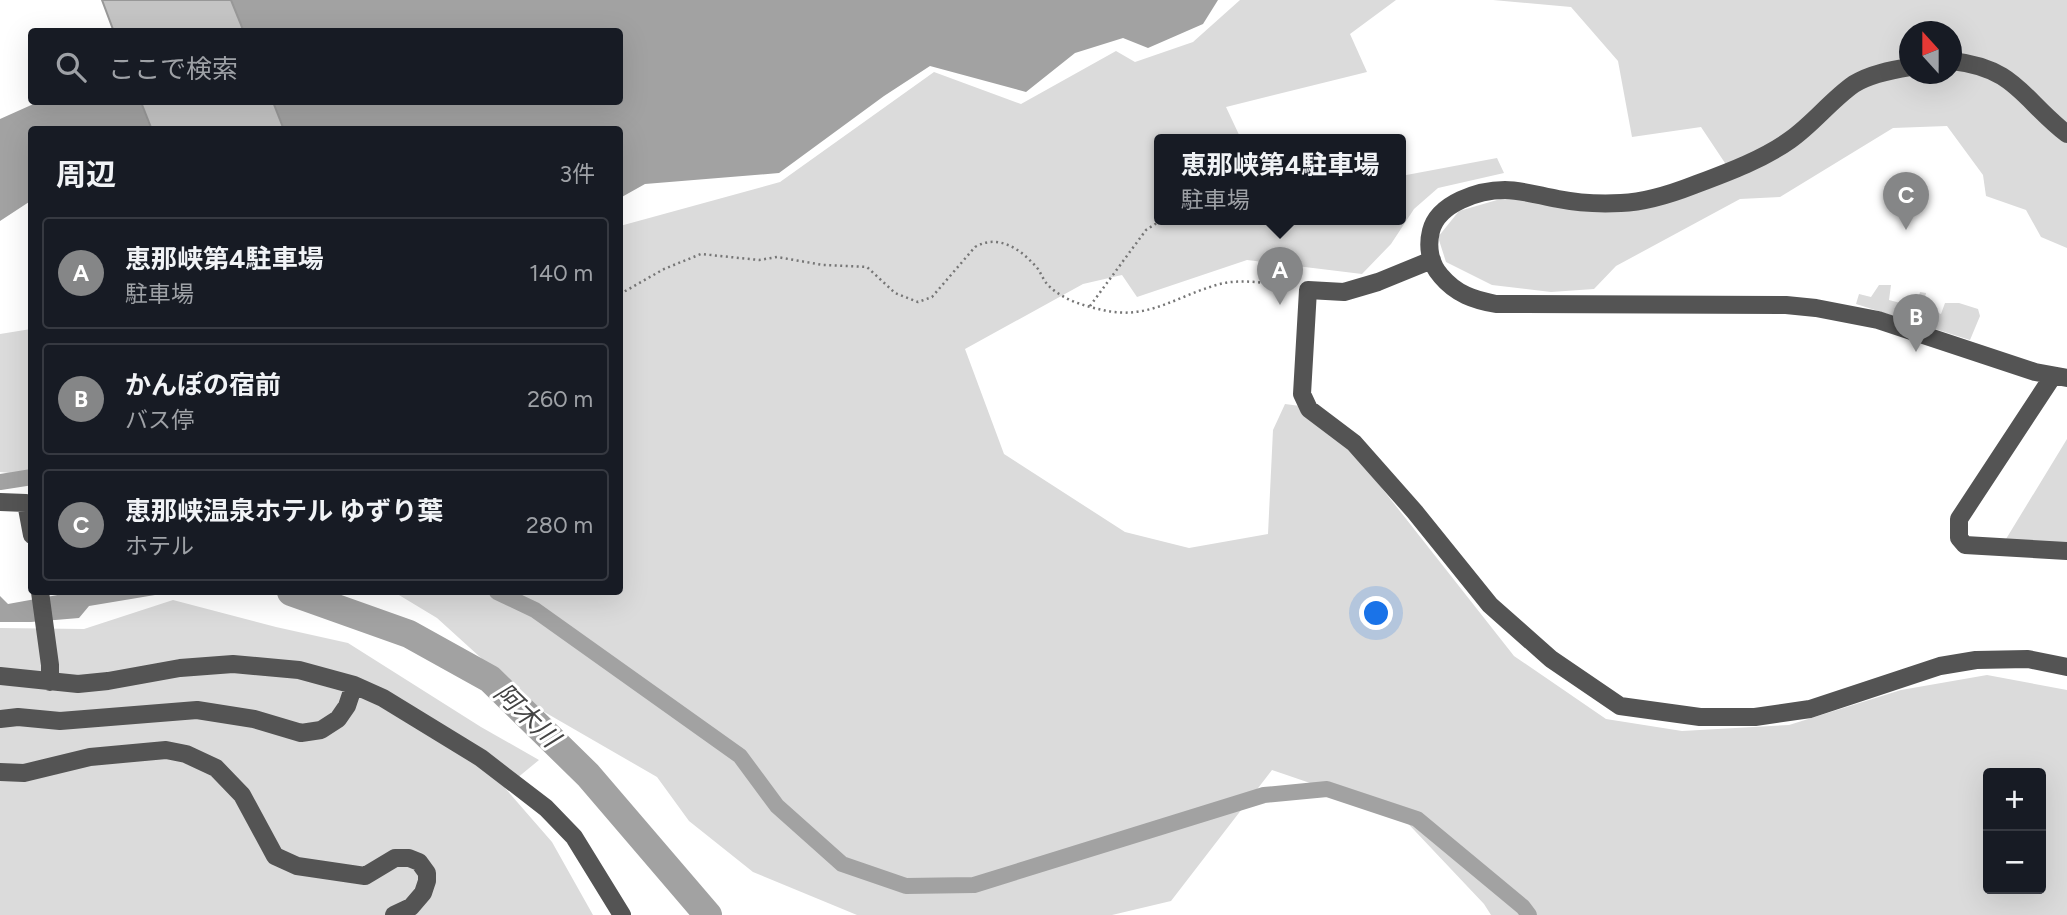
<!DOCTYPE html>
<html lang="ja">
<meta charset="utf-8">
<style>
body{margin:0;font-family:Figtree,"Noto Sans JP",sans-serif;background:#20242c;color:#f1f3f6}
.controls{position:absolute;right:21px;bottom:21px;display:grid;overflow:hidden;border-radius:7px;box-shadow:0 7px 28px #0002}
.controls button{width:63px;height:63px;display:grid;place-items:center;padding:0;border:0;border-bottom:2px solid #363941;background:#171b24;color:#f1f3f6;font:35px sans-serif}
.compass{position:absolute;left:1899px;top:21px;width:63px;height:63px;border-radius:50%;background:#171b24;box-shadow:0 7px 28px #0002;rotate:339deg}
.you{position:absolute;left:1377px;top:614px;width:24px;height:24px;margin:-18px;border:5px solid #fff;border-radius:50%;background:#1a73e8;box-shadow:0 0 0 10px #1a73e833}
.badge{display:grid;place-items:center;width:46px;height:46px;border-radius:50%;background:#858687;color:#fff;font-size:23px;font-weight:700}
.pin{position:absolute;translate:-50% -58px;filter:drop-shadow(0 2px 4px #0008)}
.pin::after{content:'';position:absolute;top:37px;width:24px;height:21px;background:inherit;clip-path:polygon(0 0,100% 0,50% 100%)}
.popup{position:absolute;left:1154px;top:134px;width:252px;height:91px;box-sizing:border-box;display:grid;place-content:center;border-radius:7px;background:#171b24;filter:drop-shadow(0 2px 5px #0005);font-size:23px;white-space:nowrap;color:#9ea1a6}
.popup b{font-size:26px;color:#f1f3f6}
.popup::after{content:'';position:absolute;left:50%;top:100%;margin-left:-14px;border:14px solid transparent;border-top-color:#171b24}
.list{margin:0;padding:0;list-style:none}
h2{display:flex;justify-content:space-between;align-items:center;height:91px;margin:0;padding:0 28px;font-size:30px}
h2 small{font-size:23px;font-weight:400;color:#9ea1a6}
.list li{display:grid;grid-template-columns:46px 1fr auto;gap:21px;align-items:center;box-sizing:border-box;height:112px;margin:0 14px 14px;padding:0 14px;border:2px solid #363941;border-radius:7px}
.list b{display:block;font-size:26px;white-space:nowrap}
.list p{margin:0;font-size:23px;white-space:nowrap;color:#9ea1a6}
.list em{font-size:23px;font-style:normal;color:#9ea1a6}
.icon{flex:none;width:38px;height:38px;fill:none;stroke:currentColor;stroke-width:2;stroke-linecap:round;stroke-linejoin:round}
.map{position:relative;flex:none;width:2067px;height:915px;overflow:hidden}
.search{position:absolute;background:#171b24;box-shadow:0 7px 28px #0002;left:28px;top:28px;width:595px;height:77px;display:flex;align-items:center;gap:18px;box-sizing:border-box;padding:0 24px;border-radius:7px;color:#9ea1a6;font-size:26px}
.panel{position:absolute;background:#171b24;box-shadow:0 7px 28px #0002;left:28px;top:126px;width:595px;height:469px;border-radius:7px}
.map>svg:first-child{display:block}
</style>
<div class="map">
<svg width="2067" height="915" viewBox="0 0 2067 915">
<rect width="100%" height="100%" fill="#fff"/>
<path fill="#dbdbdb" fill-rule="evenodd" d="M 1240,0 L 1396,0 L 1350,34 L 1367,72 L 1226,107 L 1241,139 L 1159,139 L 1159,219 L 1280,219 L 1282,222 L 1309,219 L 1401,219 L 1401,176 L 1497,158 L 1504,173 L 1438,188 L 1414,209 L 1391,244 L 1362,274 L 1247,260 L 1137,297 L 1122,275 L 1083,284 L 965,349 L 1004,454 L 1125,532 L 1189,548 L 1268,534 L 1273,430 L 1285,404 L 1300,406 L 1351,449 L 1514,656 L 1606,719 L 1682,731 L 1789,725 L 1901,690 L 1987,675 L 2067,690 L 2067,915 L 1491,915 L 1484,904 L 1398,813 L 1272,770 L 1171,901 L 1112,915 L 857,915 L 753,872 L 689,821 L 657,777 L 534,706 L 437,618 L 394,592 L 620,592 L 620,226 L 780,182 L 934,72 L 1021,104 L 1116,51 L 1135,62 L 1193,42 ZM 1988,773 L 2041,773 L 2041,889 L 1988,889 Z
M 1493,0 L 2067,0 L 2067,248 L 2041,237 L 2026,210 L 1986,196 L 1983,175 L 1947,126 L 1893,128 L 1780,197 L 1740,199 L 1616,266 L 1594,289 L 1551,292 L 1492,285 L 1446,262 L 1438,237 L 1459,211 L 1504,198 L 1623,211 L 1735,178 L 1701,127 L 1632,137 L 1618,61 L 1571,7 ZM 1910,32 L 1952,32 L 1952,74 L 1910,74 Z
M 1879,285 L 1891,285 L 1889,300 L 1916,307 L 1920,292 L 1926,293 L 1923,307 L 1941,314 L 1945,303 L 1959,303 L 1978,309 L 1980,316 L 1970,340 L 1856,304 L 1859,294 L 1871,297 Z
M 31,329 L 32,329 L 31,475 L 0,472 L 0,334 Z
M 2067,439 L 2067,544 L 2006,539 Z
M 173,600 L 276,627 L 348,643 L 481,727 L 539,760 L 505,788 L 552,842 L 593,915 L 0,915 L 0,628 L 84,629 Z"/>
<path fill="#a2a2a2" d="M 231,0 L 1218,0 L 1203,24 L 1148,48 L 1123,38 L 1075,53 L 1026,92 L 930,66 L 884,96 L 779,173 L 645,184 L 620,198 L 620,130 L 284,129 L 273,102 L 620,102 L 620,32 L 244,31 Z
M 38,102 L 155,102 L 159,117 L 147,129 L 32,130 L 31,202 L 29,202 L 0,221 L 0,119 Z
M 74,592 L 160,592 L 161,594 L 89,606 L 79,618 L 31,622 L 0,622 L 0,596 L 8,604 Z"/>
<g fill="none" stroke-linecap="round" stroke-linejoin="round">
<path stroke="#a2a2a2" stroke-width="16" d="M 0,482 L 32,477
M 497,592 L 535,610 L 740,756 L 777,806 L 842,864 L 906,886 L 974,885 L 1264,795 L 1327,789 L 1417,819 L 1523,907 L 1529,915"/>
<path stroke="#a2a2a2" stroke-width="28" d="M 291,592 L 409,634 L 490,679 L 588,775 L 708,915"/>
</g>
<path fill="#c4c4c4" stroke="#989898" stroke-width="2" d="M 102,0 L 231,0 L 244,32 L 114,32 Z
M 141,102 L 273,102 L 284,130 L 152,130 Z"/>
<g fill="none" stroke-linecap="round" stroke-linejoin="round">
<path stroke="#767676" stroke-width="2.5" stroke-dasharray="2 3.5" stroke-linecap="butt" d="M 620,294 L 664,269 L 701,254 L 759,260 L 777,257 L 823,265 L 867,267 L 895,293 L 918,302 L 932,297 L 975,247 C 999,233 1022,250 1038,269 C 1042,275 1044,282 1050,287 C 1064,300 1084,306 1103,310 C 1148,321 1178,295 1220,284 C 1244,278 1270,284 1294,288
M 1090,306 L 1146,230 L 1163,219"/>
<path stroke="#545454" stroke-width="18" d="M 1952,61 C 2016,68 2022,99 2067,134
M 1910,67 C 1891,70 1870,74 1854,84 C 1831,100 1813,124 1790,140 C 1762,160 1726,173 1694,185 C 1671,194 1646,202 1621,203 C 1601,204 1578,203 1558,199 C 1541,196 1522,190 1505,190 C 1479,190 1438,203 1431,231 C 1427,247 1430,264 1441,276 C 1456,294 1474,300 1496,304 L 1786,305 L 1816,308 L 1878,320 L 2035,372 L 2067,378
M 1432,260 L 1378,282 L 1344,292 L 1308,290 L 1302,394 L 1309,409 L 1354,443 L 1415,512 L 1490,605 L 1551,659 L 1620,706 L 1700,717 L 1755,717 L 1810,709 L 1940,666 L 1976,660 L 2028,659 L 2067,667
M 2053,376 L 1959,519 L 1959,538 L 1965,545 L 2067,551
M 0,502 L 26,503 L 32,535
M 40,592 L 50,665 L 50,682
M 0,676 L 78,684 L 108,681 L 180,668 L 233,664 L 299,670 L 354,685 L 383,698 L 481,758 L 546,808 L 574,837 L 622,915
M 0,719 L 18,717 L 60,721 L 197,710 L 254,719 L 301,733 L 321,730 L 338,719 L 347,706 L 354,685
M 0,772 L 24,773 L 90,757 L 166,750 L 186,754 L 216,768 L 242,795 L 275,856 L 297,866 L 365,876 L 395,858 L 409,858 L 419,862 L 427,873 L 427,881 L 423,893 L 411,907 L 394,915"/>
</g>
<g text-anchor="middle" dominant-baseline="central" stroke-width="6" stroke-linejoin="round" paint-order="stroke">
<g font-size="26" font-style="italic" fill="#434343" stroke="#fff">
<text transform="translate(527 715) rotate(44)">阿木川</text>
</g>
</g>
</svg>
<div class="controls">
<button>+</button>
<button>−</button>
</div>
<svg class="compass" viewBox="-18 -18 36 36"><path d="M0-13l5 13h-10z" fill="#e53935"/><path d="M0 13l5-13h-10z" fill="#9ea1a6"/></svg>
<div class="you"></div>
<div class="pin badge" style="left:1280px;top:305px">A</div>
<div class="popup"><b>恵那峡第4駐車場</b>駐車場</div>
<div class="pin badge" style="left:1916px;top:352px">B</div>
<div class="pin badge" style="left:1906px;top:230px">C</div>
<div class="search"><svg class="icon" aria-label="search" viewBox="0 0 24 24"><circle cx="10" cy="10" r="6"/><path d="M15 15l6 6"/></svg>ここで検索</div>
<section class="panel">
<h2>周辺<small>3件</small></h2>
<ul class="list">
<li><span class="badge">A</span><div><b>恵那峡第4駐車場</b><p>駐車場</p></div><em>140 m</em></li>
<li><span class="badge">B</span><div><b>かんぽの宿前</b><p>バス停</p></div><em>260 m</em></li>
<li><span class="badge">C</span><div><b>恵那峡温泉ホテル ゆずり葉</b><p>ホテル</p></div><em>280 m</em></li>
</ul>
</section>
</div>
